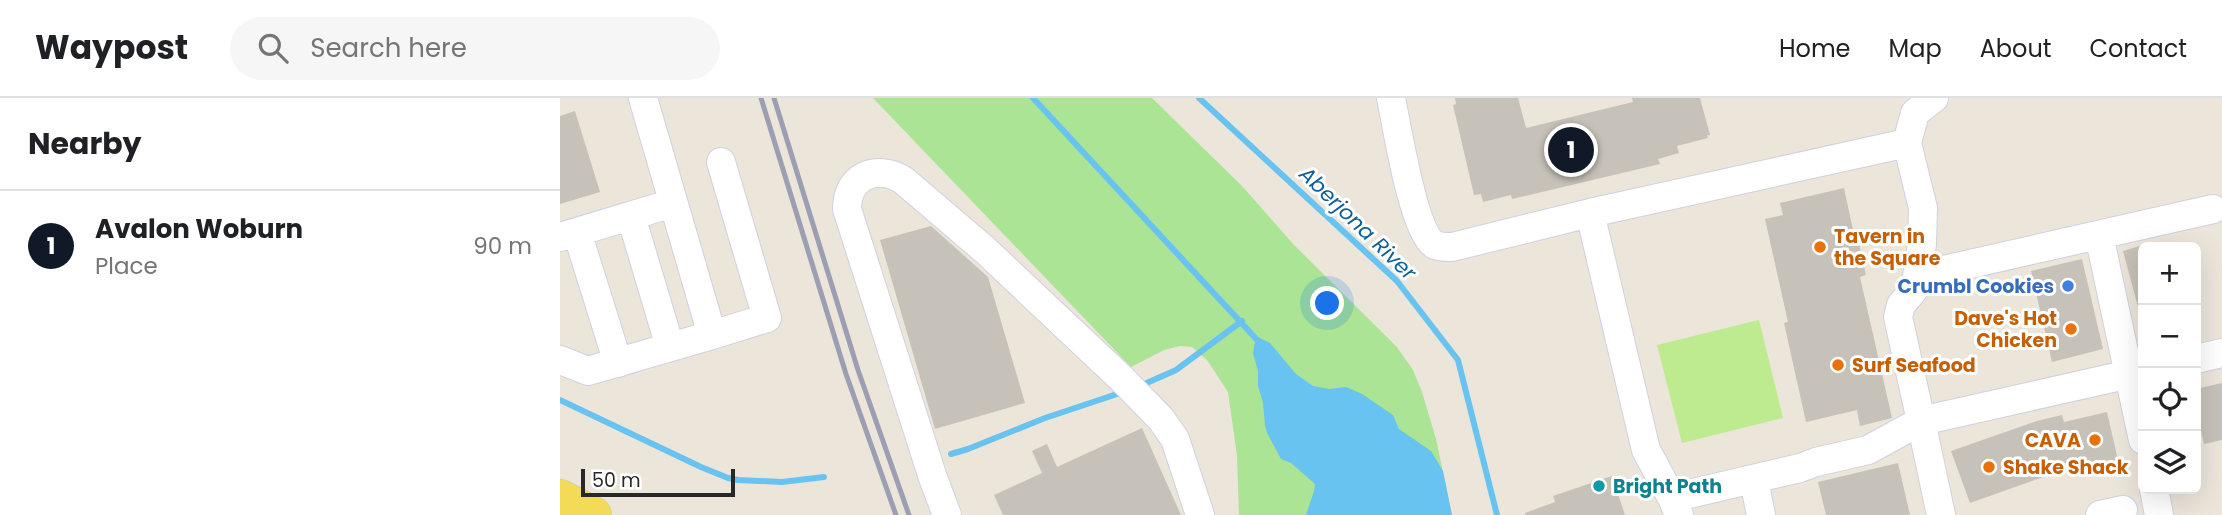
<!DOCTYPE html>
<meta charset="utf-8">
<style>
body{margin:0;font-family:Poppins,sans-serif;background:#f6f6f6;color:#202124}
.controls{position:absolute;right:21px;bottom:21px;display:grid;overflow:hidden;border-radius:10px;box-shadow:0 7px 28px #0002}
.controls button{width:63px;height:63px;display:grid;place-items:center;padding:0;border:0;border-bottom:2px solid #e0e0e0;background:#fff;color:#202124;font:35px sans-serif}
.scale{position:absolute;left:21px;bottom:18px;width:154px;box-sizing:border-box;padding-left:7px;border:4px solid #282828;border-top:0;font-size:19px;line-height:24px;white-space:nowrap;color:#282828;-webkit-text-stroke:5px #fff;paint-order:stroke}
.you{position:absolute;left:768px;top:206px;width:24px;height:24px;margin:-18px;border:5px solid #fff;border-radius:50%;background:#1a73e8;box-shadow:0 0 0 10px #1a73e833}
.badge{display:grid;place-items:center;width:46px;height:46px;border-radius:50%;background:#111827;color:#fff;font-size:23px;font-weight:700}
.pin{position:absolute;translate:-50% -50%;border:4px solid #fff;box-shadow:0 2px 7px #0006}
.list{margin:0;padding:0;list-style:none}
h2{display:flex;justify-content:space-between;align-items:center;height:91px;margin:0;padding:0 28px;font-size:30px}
h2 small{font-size:23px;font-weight:400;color:#757577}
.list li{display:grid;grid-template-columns:46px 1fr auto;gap:21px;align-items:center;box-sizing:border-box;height:112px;padding:0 28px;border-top:2px solid #e0e0e0}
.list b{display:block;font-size:26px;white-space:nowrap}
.list p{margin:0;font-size:23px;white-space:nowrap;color:#757577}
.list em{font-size:23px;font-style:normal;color:#757577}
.icon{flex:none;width:38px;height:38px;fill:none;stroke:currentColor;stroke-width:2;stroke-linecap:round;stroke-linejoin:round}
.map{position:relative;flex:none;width:1662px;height:417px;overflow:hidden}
header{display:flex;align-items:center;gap:42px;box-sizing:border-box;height:98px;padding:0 35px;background:#fff;border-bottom:2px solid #e0e0e0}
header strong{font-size:33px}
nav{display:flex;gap:38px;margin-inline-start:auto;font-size:24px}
.search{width:490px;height:63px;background:#f6f6f6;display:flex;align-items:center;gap:18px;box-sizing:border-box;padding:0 24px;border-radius:38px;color:#757577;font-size:26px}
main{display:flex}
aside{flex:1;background:#fff}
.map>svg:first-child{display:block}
</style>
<header>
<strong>Waypost</strong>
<div class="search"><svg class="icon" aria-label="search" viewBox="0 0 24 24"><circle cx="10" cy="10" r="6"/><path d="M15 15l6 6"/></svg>Search here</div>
<nav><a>Home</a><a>Map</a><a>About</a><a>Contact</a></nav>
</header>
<main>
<aside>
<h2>Nearby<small></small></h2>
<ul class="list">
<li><span class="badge">1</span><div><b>Avalon Woburn</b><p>Place</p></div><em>90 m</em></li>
</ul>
</aside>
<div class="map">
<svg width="1662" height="417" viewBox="0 0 1662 417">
<rect width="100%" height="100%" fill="#ebe5da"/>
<path fill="#aae494" d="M 313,0 L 592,0 L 682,88 L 733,146 L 836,248 L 853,272 L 862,294 L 876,341 L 892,417 L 679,417 L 677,358 L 668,294 L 647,262 L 632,249 L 620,248 L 604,252 L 571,269 Z"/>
<path fill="#beeb90" d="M 1199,222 L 1223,320 L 1122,345 L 1097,247 Z"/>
<path fill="#69c3f0" d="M 696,238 L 710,245 L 736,276 L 753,288 L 769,291 L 786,289 L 802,296 L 833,317 L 839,331 L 871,353 L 883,373 L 892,417 L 746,417 L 754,393 L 755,386 L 731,365 L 721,361 L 707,335 L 705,327 L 703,305 L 698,288 L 698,273 L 693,255 Z"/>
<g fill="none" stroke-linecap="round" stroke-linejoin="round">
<path stroke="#69c3f0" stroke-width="6" d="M 473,0 L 700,245
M 639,0 L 837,183 L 898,262 L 937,417
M 580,288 L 616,272 L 682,223
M 0,302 L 141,369 L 168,380 L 178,382 L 222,384 L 264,379
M 391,356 L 408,351 L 485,320 L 563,294"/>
</g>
<path fill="#c6c2b9" d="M 895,0 L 958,0 L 966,30 L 1073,4 L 1072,0 L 1140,0 L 1150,37 L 1147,37 L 1148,40 L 1117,48 L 1119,55 L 1098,61 L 1100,66 L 952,101 L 951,97 L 923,104 L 921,96 L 914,97 L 893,7 L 896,6 Z
M 15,13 L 40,94 L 0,106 L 0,18 Z
M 1284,90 L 1296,146 L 1299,145 L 1306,177 L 1300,179 L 1332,320 L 1300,328 L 1297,312 L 1246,324 L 1224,225 L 1228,224 L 1205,121 L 1223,117 L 1220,105 Z
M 371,128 L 428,179 L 465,305 L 375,331 L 320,142 Z
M 1583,147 L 1583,208 L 1578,209 L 1563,153 Z
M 1522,161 L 1543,251 L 1492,264 L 1471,173 Z
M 1662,285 L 1662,342 L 1644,346 L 1636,311 L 1636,291 Z
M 1547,314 L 1558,362 L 1489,377 L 1410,405 L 1391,353 L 1477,323 L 1502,317 L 1504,324 Z
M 582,330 L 621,417 L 443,417 L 434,397 L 482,375 L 472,353 L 487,346 L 497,369 Z
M 1338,365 L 1350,417 L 1266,417 L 1258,384 Z
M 1052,378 L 1065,417 L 965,417 L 965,415 L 995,404 L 993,398 Z"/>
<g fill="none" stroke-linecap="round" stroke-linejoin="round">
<g stroke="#cfd1e2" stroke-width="30">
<path id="minor" d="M 831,0 C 837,28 853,134 875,147 C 880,149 887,149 892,149 L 1030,115 L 1347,45
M 1030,115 L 1086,352 L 1112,400
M 71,118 L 110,249
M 17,134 L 58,265
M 1539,137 L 1583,342
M 0,139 L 113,105
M 1357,178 L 1653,111
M 152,237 L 207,220 L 161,64
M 1636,261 L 1662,255
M 0,262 L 28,273 L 152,237 L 83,0
M 1194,382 L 1201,417
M 1594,391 L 1599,417
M 387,417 L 373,380 L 287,111 C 287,78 316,66 343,82 L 425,152 L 562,281 L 601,321 L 615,341 L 640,417
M 1119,417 L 1112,400 L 1240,370 L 1256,364 L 1308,352 L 1361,323 L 1338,219 L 1341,207 L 1353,193 L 1357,178 L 1362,146 L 1363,110 L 1347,45 L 1355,15 L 1374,0
M 1381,417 L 1361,323 L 1583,273
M 1540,417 L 1563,412"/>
</g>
<g stroke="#c7c7c7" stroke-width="38">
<path id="major" d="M 0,400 L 33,417"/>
</g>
<use href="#minor" stroke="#fff" stroke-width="28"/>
<use href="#major" stroke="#f3da57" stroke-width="37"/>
<path stroke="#9c9eb3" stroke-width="5" d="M 201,0 L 286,276 L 336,417
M 214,0 L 298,272 L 349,417"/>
</g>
<g fill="#e8710a" stroke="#fff" stroke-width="2.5">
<circle cx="1260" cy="149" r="7"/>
<circle cx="1511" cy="231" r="7"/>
<circle cx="1278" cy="267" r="7"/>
<circle cx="1535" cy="342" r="7"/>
<circle cx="1429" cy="369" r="7"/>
</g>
<circle fill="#3f7fe0" stroke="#fff" stroke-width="2.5" cx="1508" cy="188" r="7"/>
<circle fill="#0f9aa8" stroke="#fff" stroke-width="2.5" cx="1039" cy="388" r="7"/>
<g text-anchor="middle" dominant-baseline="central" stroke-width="6" stroke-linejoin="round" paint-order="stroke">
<g font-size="19" font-weight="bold" fill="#c56008" stroke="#fff" text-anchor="start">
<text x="1274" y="138">Tavern in<tspan x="1274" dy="22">the Square</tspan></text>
<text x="1497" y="220" text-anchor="end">Dave's Hot<tspan x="1497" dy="22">Chicken</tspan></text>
<text x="1292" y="267">Surf Seafood</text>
<text x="1521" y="342" text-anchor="end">CAVA</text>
<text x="1443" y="369">Shake Shack</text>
</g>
<g font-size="19" font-weight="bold" fill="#366cbe" stroke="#fff" text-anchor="end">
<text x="1494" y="188">Crumbl Cookies</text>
</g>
<g font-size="19" font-weight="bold" fill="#0d838f" stroke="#fff" text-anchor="start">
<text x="1053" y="388">Bright Path</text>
</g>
<g font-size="21" font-style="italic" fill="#0b5f9a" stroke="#fff">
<text transform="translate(798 125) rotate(44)">Aberjona River</text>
</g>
</g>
</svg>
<div class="controls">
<button>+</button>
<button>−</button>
<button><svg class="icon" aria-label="locate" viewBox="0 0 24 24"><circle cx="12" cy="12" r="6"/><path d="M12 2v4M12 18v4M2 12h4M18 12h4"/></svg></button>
<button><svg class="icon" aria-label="layers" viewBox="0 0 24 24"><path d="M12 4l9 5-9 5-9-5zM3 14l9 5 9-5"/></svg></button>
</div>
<div class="scale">50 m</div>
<div class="you"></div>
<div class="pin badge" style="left:1011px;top:52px">1</div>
</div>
</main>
